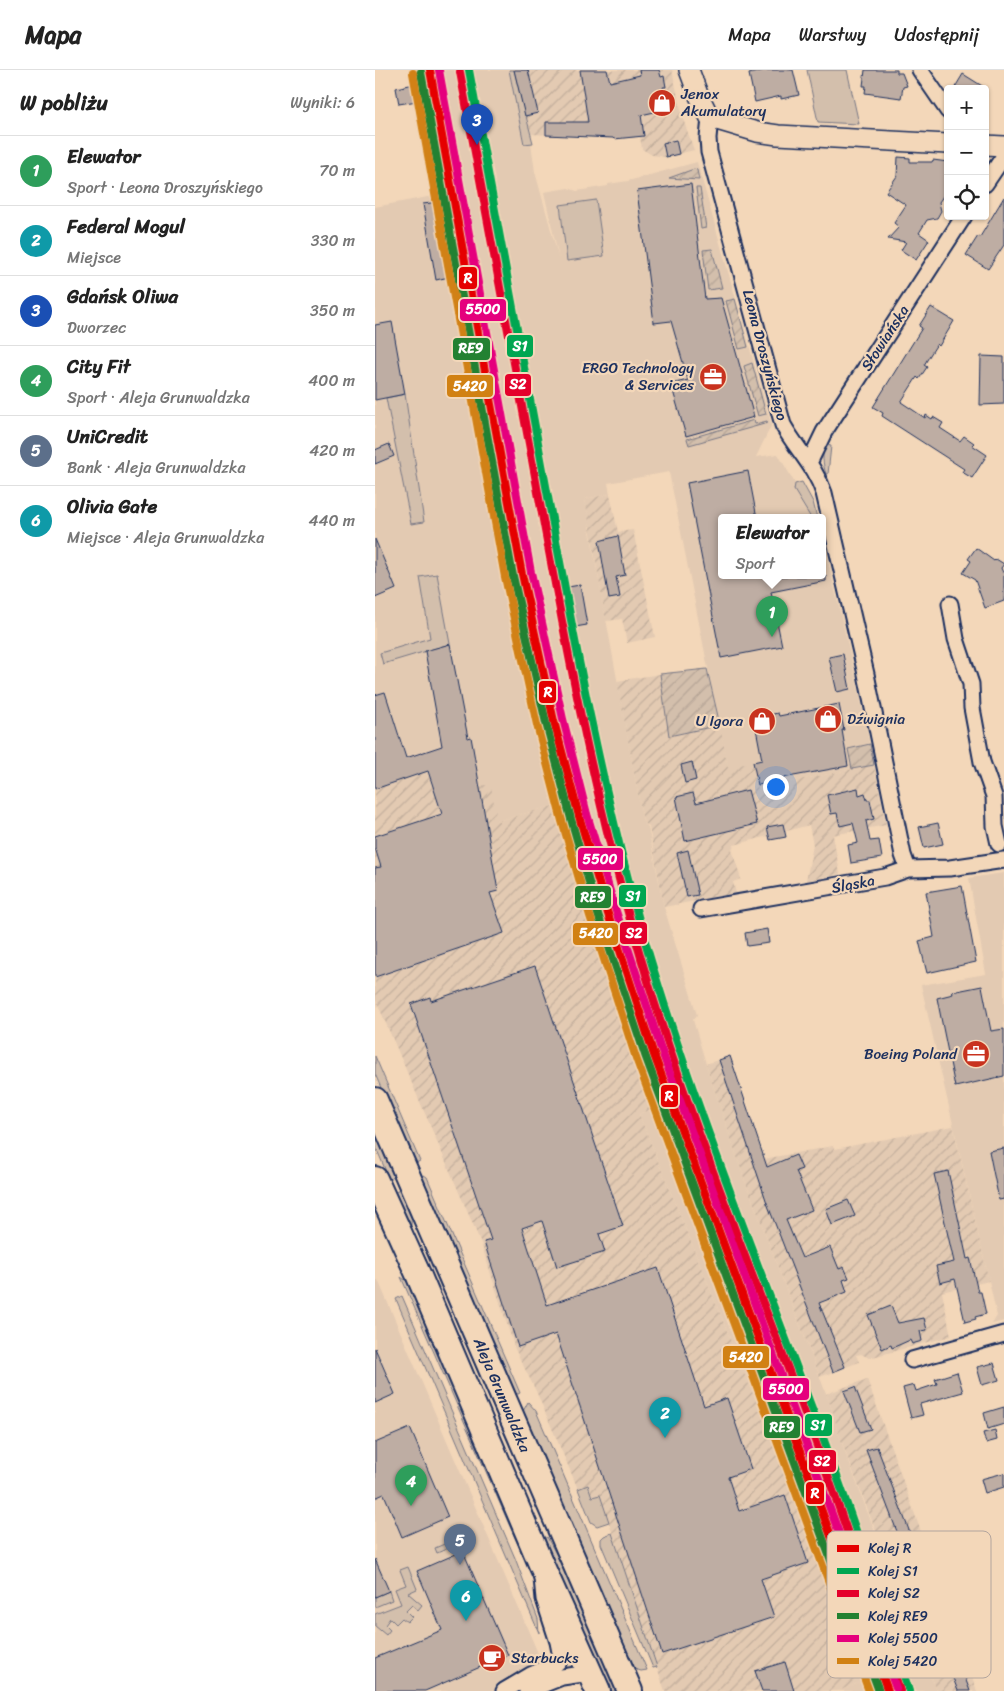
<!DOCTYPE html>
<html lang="pl">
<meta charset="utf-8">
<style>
body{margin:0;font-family:Sriracha,sans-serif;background:#f2f2f2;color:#222}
.controls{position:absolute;right:15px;top:15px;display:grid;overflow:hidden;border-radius:5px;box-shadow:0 1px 4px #0004}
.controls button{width:45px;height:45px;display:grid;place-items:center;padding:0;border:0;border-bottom:1px solid #e0e0e0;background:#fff;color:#222;font:25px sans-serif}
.you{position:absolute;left:400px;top:716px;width:18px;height:18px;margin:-12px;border:4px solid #fff;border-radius:50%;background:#1a73e8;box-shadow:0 0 0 8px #1a73e833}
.badge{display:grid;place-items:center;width:32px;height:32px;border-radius:50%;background:#b45309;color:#fff;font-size:16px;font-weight:700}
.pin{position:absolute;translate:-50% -41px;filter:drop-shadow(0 1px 2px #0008)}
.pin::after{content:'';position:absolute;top:26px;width:18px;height:15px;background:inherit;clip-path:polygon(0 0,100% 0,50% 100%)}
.popup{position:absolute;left:343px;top:444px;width:108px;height:65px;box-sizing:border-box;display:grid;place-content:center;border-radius:5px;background:#fff;filter:drop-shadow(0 1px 4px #0005);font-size:16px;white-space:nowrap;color:#767676}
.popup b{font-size:19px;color:#222}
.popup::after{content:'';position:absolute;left:50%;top:100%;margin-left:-10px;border:10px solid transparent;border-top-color:#fff}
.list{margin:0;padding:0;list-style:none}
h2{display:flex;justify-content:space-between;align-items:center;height:65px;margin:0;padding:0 20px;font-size:21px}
h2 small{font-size:16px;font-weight:400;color:#767676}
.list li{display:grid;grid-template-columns:32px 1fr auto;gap:15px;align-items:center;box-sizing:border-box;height:70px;padding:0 20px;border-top:1px solid #e0e0e0}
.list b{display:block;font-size:19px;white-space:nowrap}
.list p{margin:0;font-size:16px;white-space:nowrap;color:#767676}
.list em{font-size:16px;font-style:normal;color:#767676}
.icon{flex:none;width:28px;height:28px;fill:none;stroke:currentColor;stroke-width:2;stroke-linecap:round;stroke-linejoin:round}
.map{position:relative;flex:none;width:629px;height:1621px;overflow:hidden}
header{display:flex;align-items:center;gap:30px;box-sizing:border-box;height:70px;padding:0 25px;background:#fff;border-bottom:1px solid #e0e0e0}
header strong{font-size:24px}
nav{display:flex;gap:28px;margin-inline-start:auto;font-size:18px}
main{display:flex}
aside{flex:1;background:#fff}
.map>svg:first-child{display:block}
</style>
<header>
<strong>Mapa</strong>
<nav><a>Mapa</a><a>Warstwy</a><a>Udostępnij</a></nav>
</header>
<main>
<aside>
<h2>W pobliżu<small>Wyniki: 6</small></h2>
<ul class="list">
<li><span class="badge" style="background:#2e9e5b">1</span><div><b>Elewator</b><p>Sport · Leona Droszyńskiego</p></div><em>70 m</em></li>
<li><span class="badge" style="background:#0f9aa8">2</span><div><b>Federal Mogul</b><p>Miejsce</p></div><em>330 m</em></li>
<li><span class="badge" style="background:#1a4fb4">3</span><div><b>Gdańsk Oliwa</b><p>Dworzec</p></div><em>350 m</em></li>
<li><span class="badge" style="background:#2e9e5b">4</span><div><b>City Fit</b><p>Sport · Aleja Grunwaldzka</p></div><em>400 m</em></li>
<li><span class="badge" style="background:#5c6f8a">5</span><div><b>UniCredit</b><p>Bank · Aleja Grunwaldzka</p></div><em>420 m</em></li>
<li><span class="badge" style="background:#0f9aa8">6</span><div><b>Olivia Gate</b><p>Miejsce · Aleja Grunwaldzka</p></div><em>440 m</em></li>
</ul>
</aside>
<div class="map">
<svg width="629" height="1621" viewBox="0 0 629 1621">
<defs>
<pattern id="industrial-furrows" width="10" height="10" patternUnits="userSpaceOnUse" patternTransform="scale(1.25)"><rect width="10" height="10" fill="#e3cab2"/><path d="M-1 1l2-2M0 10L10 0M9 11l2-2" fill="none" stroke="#c2ae9c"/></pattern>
<pattern id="garden-furrows" width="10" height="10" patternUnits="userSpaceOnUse" patternTransform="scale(1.25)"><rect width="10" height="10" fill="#d3bfac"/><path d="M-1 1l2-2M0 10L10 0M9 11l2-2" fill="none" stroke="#b5a496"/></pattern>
</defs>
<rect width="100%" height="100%" fill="#f3d7b9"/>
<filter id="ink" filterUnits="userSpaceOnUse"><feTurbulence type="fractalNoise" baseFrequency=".02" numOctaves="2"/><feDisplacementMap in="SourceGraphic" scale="10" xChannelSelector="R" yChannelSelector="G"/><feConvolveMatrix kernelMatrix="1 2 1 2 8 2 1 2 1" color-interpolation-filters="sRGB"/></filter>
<g filter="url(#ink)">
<path fill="#e3cab2" d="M 48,0 L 134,0 L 149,74 L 156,73 L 160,102 L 184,189 L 169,122 L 193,118 L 202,121 L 233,116 L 233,114 L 253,111 L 322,92 L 396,353 L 396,356 L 381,387 L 403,384 L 440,448 L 347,448 L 347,506 L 447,506 L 447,465 L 483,617 L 499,695 L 383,718 L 353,699 L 294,402 L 233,413 L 235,424 L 210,429 L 215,456 L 214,456 L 268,751 L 273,757 L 289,837 L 322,945 L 318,950 L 331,994 L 369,1108 L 460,1347 L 461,1357 L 491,1438 L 562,1621 L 463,1621 L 489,1611 L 424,1431 L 369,1303 L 264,1044 L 280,1038 L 211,841 L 181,735 L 122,751 L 104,716 L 0,698 L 0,137 L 63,125 L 46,30 L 53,29 Z
M 629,803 L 629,1251 L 617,1254 L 622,1246 L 546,915 L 611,904 L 594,808 Z
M 3,1210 L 177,1616 L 165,1621 L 0,1621 L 0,1211 Z"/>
<path fill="url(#industrial-furrows)" d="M 139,0 L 297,0 L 308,49 L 319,80 L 291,87 L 277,85 L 267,79 L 265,67 L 239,69 L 238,68 L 156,64 Z
M 235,424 L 243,462 L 258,460 L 280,567 L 252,573 L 247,549 L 231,551 L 210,429 Z
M 285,604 L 295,665 L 345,655 L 353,698 L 377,692 L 383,718 L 499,695 L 511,755 L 458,765 L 465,804 L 431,811 L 438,775 L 434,755 L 359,775 L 357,779 L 366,809 L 358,812 L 361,823 L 289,837 L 274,757 L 268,751 L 242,611 Z
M 96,667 L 104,715 L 116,715 L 122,751 L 181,735 L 211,841 L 280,1038 L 264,1044 L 369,1303 L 424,1431 L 489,1611 L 463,1621 L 290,1621 L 225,1426 L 217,1427 L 213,1415 L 203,1419 L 161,1321 L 140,1279 L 106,1173 L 0,928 L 0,698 Z
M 355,986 L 389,1089 L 458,1076 L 460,1079 L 578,1056 L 614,1211 L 567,1222 L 576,1266 L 494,1288 L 486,1284 L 481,1285 L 484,1292 L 445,1307 L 369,1108 L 331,994 Z
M 492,1309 L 574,1541 L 602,1621 L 562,1621 L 461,1357 L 460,1347 L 451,1324 Z"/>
<path fill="#d3bfac" stroke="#777785" d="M 134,0 L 139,0 L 158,73 L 149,74 Z
M 432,0 L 472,0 L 484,54 L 443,52 Z
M 221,130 L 229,186 L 192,191 L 185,135 Z
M 30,324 L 49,452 L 36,454 L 11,328 Z
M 451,375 L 456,376 L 453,404 L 451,404 C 448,395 446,383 451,375 Z
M 427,412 L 438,432 L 442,448 L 436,448 L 419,420 L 420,414 Z
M 62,504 L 75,574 L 8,594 L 5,583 L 55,568 L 45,507 Z
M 0,986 L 44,1089 L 45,1091 L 39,1094 L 0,1004 Z
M 0,1054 L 21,1102 L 15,1111 L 0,1075 Z
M 49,1105 L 52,1107 L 145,1323 L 143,1324 L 138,1323 L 45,1108 Z
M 27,1115 L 37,1142 L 36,1155 L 34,1154 L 20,1123 Z
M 26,1207 L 34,1213 L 123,1412 L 147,1484 Z
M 27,1226 L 140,1488 L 163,1549 L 164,1563 L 21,1229 Z
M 153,1332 L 161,1341 L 272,1600 L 266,1601 L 257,1598 L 147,1343 Z
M 213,1415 L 217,1427 L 225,1425 L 234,1452 L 222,1456 L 216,1452 L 203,1419 Z
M 237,1463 L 282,1597 L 278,1598 L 226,1474 L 226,1469 L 229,1466 Z
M 172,1467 L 196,1512 L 244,1621 L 234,1621 L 169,1469 Z
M 81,1469 L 83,1474 L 62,1483 L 60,1478 Z
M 33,1497 L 42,1519 L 33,1523 L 47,1535 L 43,1540 L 37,1535 L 31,1541 L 37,1547 L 32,1552 L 27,1548 L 21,1554 L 15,1548 L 10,1555 L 15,1560 L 11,1565 L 0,1556 L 0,1544 L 26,1534 L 20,1519 L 31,1515 L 25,1500 Z
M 14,1521 L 17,1530 L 0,1537 L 0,1527 Z"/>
<path fill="url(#garden-furrows)" stroke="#777785" d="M 319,99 L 322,100 L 324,110 L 294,108 Z
M 321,118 L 325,118 L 331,158 L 326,159 Z
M 337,179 L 347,218 L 333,220 L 328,180 Z
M 360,229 L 373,277 L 364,279 L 351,231 Z
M 377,293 L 391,344 L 383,346 L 369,296 Z
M 379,350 L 380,354 L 392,351 L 393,353 L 314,375 L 312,369 Z
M 332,599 L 345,655 L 294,666 L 285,604 Z
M 495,674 L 499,695 L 477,699 L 473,679 Z"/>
<path fill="#beada3" stroke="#1b2f5e" d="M 139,0 L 153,0 L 163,43 L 150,46 Z
M 205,0 L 232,0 L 235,12 L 265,5 L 264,0 L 284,0 L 286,7 L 289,6 L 291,17 L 288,17 L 293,39 L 266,45 L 269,66 L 239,69 L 238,68 L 171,65 L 171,52 L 213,52 Z
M 390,0 L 418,0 L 424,25 L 406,29 L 406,26 L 380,32 L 374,4 Z
M 490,0 L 522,0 L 522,3 L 527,3 L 532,16 L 528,17 L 526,28 L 490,23 L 491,16 L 488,16 Z
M 588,4 L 612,19 L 579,19 Z
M 39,14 L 42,31 L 24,34 L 21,18 Z
M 301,70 L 304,84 L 291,87 L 288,73 Z
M 523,87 L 535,88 L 535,92 L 557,92 L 558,90 L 573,92 L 573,119 L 564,132 L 566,141 L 562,148 L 552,150 L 544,163 L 554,170 L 541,190 L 526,180 L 531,172 L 513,169 L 524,157 L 519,153 L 531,135 L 511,122 L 522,106 Z
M 316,114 L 330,229 L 346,228 L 379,347 L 311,366 L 296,314 L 313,310 L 296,251 L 279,253 L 262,121 Z
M 629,127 L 629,175 L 613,199 L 591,185 L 603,166 L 605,167 Z
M 64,132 L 78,206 L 61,210 L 48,134 Z
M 556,237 L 579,251 L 564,276 L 562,274 L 555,285 L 549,295 L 552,297 L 544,309 L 542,307 L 526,332 L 550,348 L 551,345 L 557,349 L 558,347 L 568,353 L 565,358 L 585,371 L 589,366 L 599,373 L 597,375 L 612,385 L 597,408 L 587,402 L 589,399 L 507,346 L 508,343 L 498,337 L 547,258 L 544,256 Z
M 17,252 L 30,324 L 0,330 L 0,255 Z
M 606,286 L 629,287 L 629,334 L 605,335 Z
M 14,374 L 19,386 L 0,394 L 0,380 Z
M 373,401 L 382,448 L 347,448 L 347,506 L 451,506 L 451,511 L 396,522 L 407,576 L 346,588 L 312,413 Z
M 243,466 L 250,505 L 241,507 L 245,527 L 234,529 L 224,471 Z
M 0,469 L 21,519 L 0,528 Z
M 601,478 L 619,491 L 621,489 L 629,494 L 626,498 L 629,505 L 629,531 L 610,538 L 600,510 L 588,503 L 596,491 L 593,489 Z
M 205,515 L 212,555 L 200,557 L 193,517 Z
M 75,574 L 93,668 L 96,667 L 123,821 L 115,823 L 129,863 L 0,907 L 0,798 L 6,797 L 0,778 L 0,766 L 67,744 L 53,701 L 0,719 L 0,625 L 10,622 L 31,688 L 67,676 L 50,581 Z
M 468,584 L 475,619 L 462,622 L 454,587 Z
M 464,634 L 469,660 L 467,660 L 473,696 L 397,710 L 398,712 L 383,715 L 378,692 L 387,690 L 379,648 L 403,643 L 404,646 Z
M 317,692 L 321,710 L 310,713 L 306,695 Z
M 483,718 L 484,725 L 490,723 L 492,730 L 495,730 L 499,749 L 491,751 L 495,771 L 504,770 L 507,788 L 476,793 L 473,775 L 483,773 L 478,753 L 465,756 L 462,743 L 456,744 L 452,725 Z
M 373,720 L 382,754 L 310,771 L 301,727 L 318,723 L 321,733 Z
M 563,753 L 568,774 L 549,778 L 544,757 Z
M 408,754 L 411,767 L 395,770 L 392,757 Z
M 313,780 L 323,825 L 312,827 L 302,783 Z
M 587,816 L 601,892 L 552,903 L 544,871 L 559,867 L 551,822 Z
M 392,859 L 394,873 L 372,876 L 370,863 Z
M 160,896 L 248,1156 L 224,1164 L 230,1182 L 182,1197 L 167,1151 L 147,1158 L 172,1235 L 283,1198 L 329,1336 L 352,1328 L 376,1399 L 353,1407 L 364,1441 L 410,1425 L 433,1493 L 386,1509 L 399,1547 L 287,1584 L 181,1264 L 143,1277 L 109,1172 L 116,1170 L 36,934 L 55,927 L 56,931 Z
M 607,916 L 616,961 L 629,959 L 629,1006 L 580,1017 L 562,928 L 578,924 L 577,922 Z
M 355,986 L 392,1097 L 421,1085 L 427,1099 L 421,1101 L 437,1140 L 411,1150 L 427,1188 L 455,1177 L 464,1199 L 469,1197 L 474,1208 L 468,1210 L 472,1222 L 444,1233 L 470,1297 L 458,1302 L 392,1133 L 344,990 Z
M 629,1078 L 629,1129 L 624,1130 L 614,1081 Z
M 573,1101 L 592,1189 L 595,1188 L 603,1222 L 606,1222 L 611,1244 L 600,1247 L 601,1249 L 590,1252 L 580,1209 L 565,1213 L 561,1196 L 579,1192 L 559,1104 Z
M 473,1130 L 480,1146 L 457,1155 L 451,1139 Z
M 516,1236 L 523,1253 L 549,1248 L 552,1260 L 545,1261 L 547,1271 L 537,1274 L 535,1270 L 517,1278 L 516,1275 L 507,1279 L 493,1245 Z
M 0,1278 L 20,1324 L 0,1333 Z
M 619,1293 L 624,1310 L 607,1315 L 602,1297 Z
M 582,1302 L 588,1322 L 545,1334 L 548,1345 L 536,1348 L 528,1318 L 539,1315 L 541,1321 L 562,1314 L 560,1309 Z
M 480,1317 L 496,1359 L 485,1362 L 469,1321 Z
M 629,1337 L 629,1354 L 613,1359 L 609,1343 Z
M 35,1358 L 73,1447 L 27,1467 L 9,1424 L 0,1428 L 0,1373 Z
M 620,1360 L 622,1370 L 611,1373 L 608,1363 Z
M 502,1377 L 529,1447 L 595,1621 L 583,1621 L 542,1514 L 491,1380 Z
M 629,1403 L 629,1417 L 610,1423 L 606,1409 Z
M 88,1481 L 133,1585 L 50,1621 L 0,1621 L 0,1588 L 67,1560 L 42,1501 Z
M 0,1489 L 14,1521 L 0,1527 Z
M 410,1592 L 419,1621 L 387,1621 L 380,1601 Z"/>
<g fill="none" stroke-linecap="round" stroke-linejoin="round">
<g stroke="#1b2f5e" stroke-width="19">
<path id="minor" d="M 545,0 L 573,41
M 335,48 L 333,68 L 334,82 L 408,355 C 422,380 440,396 449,423 L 491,604 L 528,785 L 533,799
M 610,114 L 629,86
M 434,393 L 449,362 L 589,146
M 575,534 L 581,569 L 596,614 L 597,638 L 607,692 L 619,726 L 620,756 L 624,774
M 326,839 L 510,807 L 533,799 L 575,798 L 629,790
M 537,1290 L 629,1264
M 129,1621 L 156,1605 L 179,1595 L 183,1592 L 186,1587 L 183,1572 L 169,1529 L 167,1508
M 152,1621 L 187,1607 L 215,1603"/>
</g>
<g stroke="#1b2f5e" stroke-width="22">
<path id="tertiary" d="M 314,0 L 323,24 L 335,48 L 382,62 L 403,65 L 573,74
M 610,75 L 629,76"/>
</g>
<g stroke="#1b2f5e" stroke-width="28">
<path id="primary" d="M 0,1030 L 255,1621
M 0,1109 L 43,1204 L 166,1494 L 223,1621"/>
</g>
<use href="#minor" stroke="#f3d7b9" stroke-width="15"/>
<use href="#tertiary" stroke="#f3d7b9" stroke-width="19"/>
<use href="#primary" stroke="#f3d7b9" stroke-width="24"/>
<g stroke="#f3d7b9" stroke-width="11">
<path id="rail-1" d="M 55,0 L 147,504 L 179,651 L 204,746 L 232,841 L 278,982 L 513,1621"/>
</g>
<g stroke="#f3d7b9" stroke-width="11">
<path id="rail-2" d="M 94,0 C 120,139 145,277 171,416 C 199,569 227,721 270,871 C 317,1031 380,1185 438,1341 C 473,1433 504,1527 534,1621"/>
</g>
<g stroke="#f3d7b9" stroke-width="11">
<path id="rail-3" d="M 85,2 C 111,140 136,279 162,417 C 190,570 218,722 261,871 C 307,1031 371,1186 429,1341 C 464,1434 495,1527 525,1621"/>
</g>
<g stroke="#f3d7b9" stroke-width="11">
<path id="rail-4" d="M 46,2 L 138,506 L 171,653 L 196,749 L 223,844 L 270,985 L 504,1621"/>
</g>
<g stroke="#f3d7b9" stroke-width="11">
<path id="rail-5" d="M 64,0 L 156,502 L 188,649 L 212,744 L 240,838 L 286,979 L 521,1618"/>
</g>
<g stroke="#f3d7b9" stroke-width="11">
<path id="rail-6" d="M 38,3 L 130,507 L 162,655 L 187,751 L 215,846 L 261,988 L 494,1621"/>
</g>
<use href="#rail-1" stroke="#e50000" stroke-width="8"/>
<use href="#rail-2" stroke="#00a651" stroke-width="8"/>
<use href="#rail-3" stroke="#e4002b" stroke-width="8"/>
<use href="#rail-4" stroke="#238132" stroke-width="8"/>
<use href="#rail-5" stroke="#e5007d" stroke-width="8"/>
<use href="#rail-6" stroke="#d18113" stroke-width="8"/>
</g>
</g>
<defs>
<g id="shop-disc" transform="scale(1.4375)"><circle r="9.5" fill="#c8321e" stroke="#f3d7b9"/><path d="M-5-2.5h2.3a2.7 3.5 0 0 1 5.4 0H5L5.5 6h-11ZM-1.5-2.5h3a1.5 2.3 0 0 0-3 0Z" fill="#fff"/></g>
<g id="office-disc" transform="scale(1.4375)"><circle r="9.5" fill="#c8321e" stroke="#f3d7b9"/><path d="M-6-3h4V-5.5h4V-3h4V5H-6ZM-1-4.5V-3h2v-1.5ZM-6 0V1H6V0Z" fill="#fff"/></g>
<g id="cafe-disc" transform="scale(1.4375)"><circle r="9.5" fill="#c8321e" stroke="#f3d7b9"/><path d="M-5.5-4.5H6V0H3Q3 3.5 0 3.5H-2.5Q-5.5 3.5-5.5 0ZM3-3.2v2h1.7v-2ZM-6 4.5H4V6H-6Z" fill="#fff"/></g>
</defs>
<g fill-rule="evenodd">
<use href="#shop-disc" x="287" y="33"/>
<use href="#office-disc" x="338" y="307"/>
<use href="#shop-disc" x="453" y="649"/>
<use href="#shop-disc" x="387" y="651"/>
<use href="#office-disc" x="601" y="984"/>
<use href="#cafe-disc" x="117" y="1588"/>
</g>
<g text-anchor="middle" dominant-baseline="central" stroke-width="4.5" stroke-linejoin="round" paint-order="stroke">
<g font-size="15" fill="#1b2f5e" stroke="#f3d7b9" text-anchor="start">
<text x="306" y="24">Jenox<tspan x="306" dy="17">Akumulatory</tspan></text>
<text x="319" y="298" text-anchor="end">ERGO Technology<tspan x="319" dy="17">&amp; Services</tspan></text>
<text x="472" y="649">Dźwignia</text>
<text x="368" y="651" text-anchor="end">U Igora</text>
<text x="582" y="984" text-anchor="end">Boeing Poland</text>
<text x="136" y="1588">Starbucks</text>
</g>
<g font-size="15" fill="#1b2f5e" stroke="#f3d7b9">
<text transform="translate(510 268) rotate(-57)">Słowiańska</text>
<text transform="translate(390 285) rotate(75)">Leona Droszyńskiego</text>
<text transform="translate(478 814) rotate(-11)">Śląska</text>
<text transform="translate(127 1325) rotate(67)">Aleja Grunwaldzka</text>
</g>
</g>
<rect x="452" y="1461" width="164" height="147" rx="8" fill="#f3d7b9" stroke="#b2a59e" stroke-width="1"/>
<rect x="462" y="1475" width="22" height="7" fill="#e50000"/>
<rect x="462" y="1498" width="22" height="6" fill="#00a651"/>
<rect x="462" y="1520" width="22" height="7" fill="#e4002b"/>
<rect x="462" y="1543" width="22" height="6" fill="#238132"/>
<rect x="462" y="1565" width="22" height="7" fill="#e5007d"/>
<rect x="462" y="1588" width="22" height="6" fill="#d18113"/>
<g font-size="14" fill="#1b2f5e">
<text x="493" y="1483">Kolej R</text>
<text x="493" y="1506">Kolej S1</text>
<text x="493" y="1528">Kolej S2</text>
<text x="493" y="1551">Kolej RE9</text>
<text x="493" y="1573">Kolej 5500</text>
<text x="493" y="1596">Kolej 5420</text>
</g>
<g stroke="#f3d7b9" stroke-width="2">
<rect x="83" y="196" width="20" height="24" rx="5" fill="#e50000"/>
<rect x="84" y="228" width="48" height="24" rx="5" fill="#e5007d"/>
<rect x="131" y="264" width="28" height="24" rx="5" fill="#00a651"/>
<rect x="77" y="267" width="39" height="24" rx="5" fill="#238132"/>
<rect x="129" y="303" width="28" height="24" rx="5" fill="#e4002b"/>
<rect x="71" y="304" width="48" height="24" rx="5" fill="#d18113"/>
<rect x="163" y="610" width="19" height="24" rx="5" fill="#e50000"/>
<rect x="202" y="777" width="47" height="24" rx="5" fill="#e5007d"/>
<rect x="243" y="814" width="29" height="24" rx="5" fill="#00a651"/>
<rect x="199" y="815" width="38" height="24" rx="5" fill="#238132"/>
<rect x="244" y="851" width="29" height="24" rx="5" fill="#e4002b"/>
<rect x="197" y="852" width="47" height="24" rx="5" fill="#d18113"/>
<rect x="285" y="1014" width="19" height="24" rx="5" fill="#e50000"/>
<rect x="347" y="1275" width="48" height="24" rx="5" fill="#d18113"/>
<rect x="387" y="1307" width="48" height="24" rx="5" fill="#e5007d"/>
<rect x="429" y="1343" width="29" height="24" rx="5" fill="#00a651"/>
<rect x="388" y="1345" width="38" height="24" rx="5" fill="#238132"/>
<rect x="433" y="1379" width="29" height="24" rx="5" fill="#e4002b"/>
<rect x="430" y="1411" width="20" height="24" rx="5" fill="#e50000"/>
</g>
<g font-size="14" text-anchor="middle" font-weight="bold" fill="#fff">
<text x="93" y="213">R</text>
<text x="108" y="244">5500</text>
<text x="145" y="281">S1</text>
<text x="96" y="283">RE9</text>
<text x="143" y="319">S2</text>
<text x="95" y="321">5420</text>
<text x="173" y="627">R</text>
<text x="225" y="794">5500</text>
<text x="258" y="831">S1</text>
<text x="218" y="832">RE9</text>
<text x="259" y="868">S2</text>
<text x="221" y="868">5420</text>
<text x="294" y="1031">R</text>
<text x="371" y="1292">5420</text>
<text x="411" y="1324">5500</text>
<text x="443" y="1360">S1</text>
<text x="407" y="1362">RE9</text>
<text x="447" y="1396">S2</text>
<text x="440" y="1428">R</text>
</g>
</svg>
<div class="controls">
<button>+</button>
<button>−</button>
<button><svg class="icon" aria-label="locate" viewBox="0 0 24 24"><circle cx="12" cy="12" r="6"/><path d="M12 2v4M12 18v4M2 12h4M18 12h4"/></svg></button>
</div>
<div class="you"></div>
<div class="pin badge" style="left:397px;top:567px;background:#2e9e5b">1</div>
<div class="popup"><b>Elewator</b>Sport</div>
<div class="pin badge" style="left:290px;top:1368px;background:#0f9aa8">2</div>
<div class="pin badge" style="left:102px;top:75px;background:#1a4fb4">3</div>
<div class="pin badge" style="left:36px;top:1436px;background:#2e9e5b">4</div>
<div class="pin badge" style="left:85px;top:1495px;background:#5c6f8a">5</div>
<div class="pin badge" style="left:91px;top:1551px;background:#0f9aa8">6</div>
</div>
</main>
